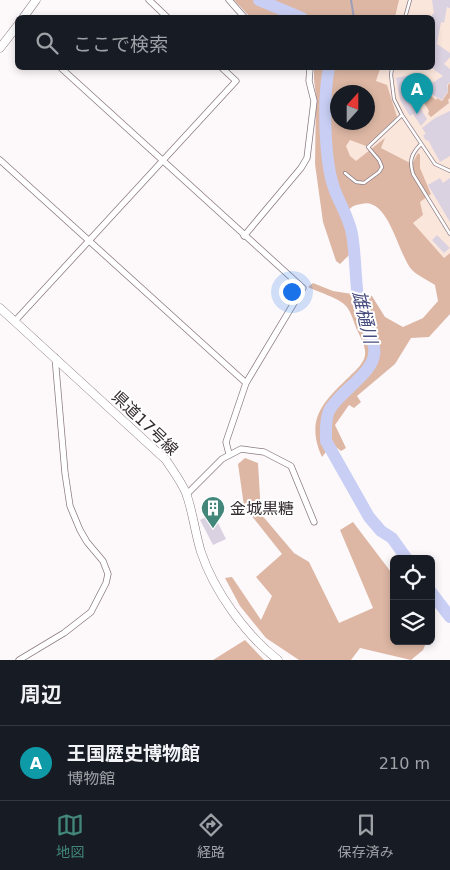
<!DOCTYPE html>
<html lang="ja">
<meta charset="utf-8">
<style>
body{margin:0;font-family:"DejaVu Sans","Noto Sans JP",sans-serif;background:#20242c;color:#f1f3f6}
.controls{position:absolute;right:15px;bottom:15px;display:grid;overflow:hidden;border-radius:8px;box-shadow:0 2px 8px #0003}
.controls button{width:45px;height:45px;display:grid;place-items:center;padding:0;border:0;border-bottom:1px solid #363941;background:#171b24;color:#f1f3f6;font:25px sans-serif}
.compass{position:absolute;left:330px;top:85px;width:45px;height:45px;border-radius:50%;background:#171b24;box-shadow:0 2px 8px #0003;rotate:21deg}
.you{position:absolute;left:291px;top:291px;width:18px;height:18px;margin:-12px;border:4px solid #fff;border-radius:50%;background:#1a73e8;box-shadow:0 0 0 8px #1a73e833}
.badge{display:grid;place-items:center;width:32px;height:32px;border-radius:50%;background:#43877b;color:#fff;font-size:16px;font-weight:700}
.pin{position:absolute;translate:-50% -41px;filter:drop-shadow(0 1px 2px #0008)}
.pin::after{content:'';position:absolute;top:26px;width:18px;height:15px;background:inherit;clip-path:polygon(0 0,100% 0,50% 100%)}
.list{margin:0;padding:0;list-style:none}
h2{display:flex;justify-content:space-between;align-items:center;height:65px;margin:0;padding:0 20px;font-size:21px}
h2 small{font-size:16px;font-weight:400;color:#9ea1a6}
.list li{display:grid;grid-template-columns:32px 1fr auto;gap:15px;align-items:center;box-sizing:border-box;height:75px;padding:0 20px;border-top:1px solid #363941}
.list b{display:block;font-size:19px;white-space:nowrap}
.list p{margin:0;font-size:16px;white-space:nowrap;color:#9ea1a6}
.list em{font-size:16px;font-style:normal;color:#9ea1a6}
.icon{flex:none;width:28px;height:28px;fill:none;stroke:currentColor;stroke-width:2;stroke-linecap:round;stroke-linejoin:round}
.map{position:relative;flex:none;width:450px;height:660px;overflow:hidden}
.search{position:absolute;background:#171b24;box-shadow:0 2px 8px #0003;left:15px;right:15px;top:15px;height:55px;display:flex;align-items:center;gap:12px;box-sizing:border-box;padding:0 18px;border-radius:8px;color:#9ea1a6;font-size:19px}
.sheet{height:140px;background:#171b24}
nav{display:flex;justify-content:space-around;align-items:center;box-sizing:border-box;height:70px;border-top:1px solid #363941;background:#171b24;font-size:14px;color:#9ea1a6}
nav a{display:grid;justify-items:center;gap:2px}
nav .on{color:#43877b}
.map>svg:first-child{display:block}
</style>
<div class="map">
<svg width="450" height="660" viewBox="0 0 450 660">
<rect width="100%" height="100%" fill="#fdf9fb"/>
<path fill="#fbe6dc" d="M 387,0 L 450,0 L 450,282 L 352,163 L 342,146 L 347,137 L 367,141 L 370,82 L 375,68 L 432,68 L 432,18 L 391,17 Z"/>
<path fill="#ddb7a4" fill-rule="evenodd" d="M 234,0 L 399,0 L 395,17 L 251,18 Z
M 314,68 L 385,68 L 385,70 L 380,69 L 376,81 L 387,85 L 397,117 L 366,146 L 350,140 L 346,146 L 350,156 L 356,161 L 385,138 L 381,148 L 412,164 L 418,153 L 420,155 L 420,168 L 431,194 L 420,202 L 423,215 L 413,223 L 444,258 L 450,253 L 450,314 L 429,337 L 411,338 L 395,364 L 357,396 L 361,402 L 354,408 L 349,405 L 335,425 L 346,448 L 341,451 L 332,444 L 324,424 L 320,431 L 326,452 L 322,457 C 305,419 323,402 349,377 C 354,372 361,366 364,359 C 368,350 361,338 357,330 C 354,323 351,311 346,306 C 339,298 318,292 308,287 L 313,283 L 333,291 L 352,294 L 362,292 L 372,296 L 385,317 L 403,327 L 423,318 L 438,301 L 435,285 C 428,280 418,276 412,270 C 398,255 389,196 361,204 C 355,205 352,206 348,211 L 356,227 L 350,254 L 340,264 L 336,261 L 323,222 L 315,164 L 316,96 L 314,80 ZM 338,92 L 368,92 L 368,122 L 338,122 Z
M 450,83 L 450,98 L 448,100 L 449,103 L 431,117 L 428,114 L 429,111 L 423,101 L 425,97 L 430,95 L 436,100 L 437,98 L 442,101 L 448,92 L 448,85 Z
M 245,458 L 258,463 L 261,514 L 294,553 L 309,562 L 339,623 L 373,608 L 340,530 L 353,522 L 394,576 L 394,641 L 427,641 L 423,650 L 411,660 L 360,648 L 351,660 L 299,660 L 266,638 L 240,606 L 225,578 L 232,577 L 261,620 L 272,596 L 256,577 L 282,554 L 244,506 L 238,464 Z
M 245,640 L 264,660 L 213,660 Z"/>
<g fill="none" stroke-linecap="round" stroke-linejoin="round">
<path stroke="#9c9eb9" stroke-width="2" d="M 351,0 L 354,18"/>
<path stroke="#c9cff4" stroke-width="12" d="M 259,0 L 302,18
M 329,68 C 323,96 324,160 334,188 C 339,203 349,217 352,234 C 356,257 355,282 359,305 C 361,321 377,339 374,355 C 372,374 337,394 329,411 C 325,420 326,431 326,441 L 369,517 L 381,531 L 392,538 L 407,559
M 431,592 L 450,617"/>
</g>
<path fill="#dad1e1" d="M 432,0 L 450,0 L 450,8 L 447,7 L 444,23 L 441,22 L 437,44 L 450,53 L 450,57 L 444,64 L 450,69 L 450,82 L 447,85 L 448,91 L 442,100 L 431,94 L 413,96 L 427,119 L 421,126 L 413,114 L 410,116 L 400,100 L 396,78 L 410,75 L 413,86 L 432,83 L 443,76 L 432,68 L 432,14 L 434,14 Z
M 450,111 L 450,156 L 440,162 L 428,140 L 426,141 L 423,135 L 426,134 L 422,128 L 435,118 Z
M 440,178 L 443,183 L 450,178 L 450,222 L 428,185 Z
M 437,235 L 450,248 L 444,253 L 432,240 Z
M 213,513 L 226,539 L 213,545 L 200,520 Z"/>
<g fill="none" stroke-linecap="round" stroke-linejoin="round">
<g stroke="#8a7a83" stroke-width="4">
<path id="lane" d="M 405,18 L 410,0
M 392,68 L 391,75 L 394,99 L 402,115 L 435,164 L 450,171
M 421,144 C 411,154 409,161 413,174 L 450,234
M 345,173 L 356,182 L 364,183 L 379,172 L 382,167 L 379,160 L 368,147 L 402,115"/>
</g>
<g stroke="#8a7a83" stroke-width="7">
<path id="street" d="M 149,0 L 168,18
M 229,0 L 245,18
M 61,68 L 303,288 L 246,383 L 226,442 L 229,454
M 0,160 L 246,383
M 244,236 L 301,168 L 307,158 L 314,101 L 309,81 L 310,68
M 15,321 L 236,81 L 222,68
M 186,495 L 222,459 L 241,449 L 264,452 L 291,466 L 314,522
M 19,660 L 64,633 L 91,612 L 106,583 L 108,574 L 103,561 L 87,542 L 80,530 L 70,506 L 65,473 L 55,357"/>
</g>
<g stroke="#8a7a83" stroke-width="9">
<path id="secondary" d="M 23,18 L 36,0
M 0,48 L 18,25
M 0,308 L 166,460 C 173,471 181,481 186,493 C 193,512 195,533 201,552 C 214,591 245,634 278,660"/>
</g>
<use href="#lane" stroke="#fff" stroke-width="2.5"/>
<use href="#street" stroke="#fff" stroke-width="5.5"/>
<use href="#secondary" stroke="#fff" stroke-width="8"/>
</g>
<defs>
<g id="building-pin" transform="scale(1.25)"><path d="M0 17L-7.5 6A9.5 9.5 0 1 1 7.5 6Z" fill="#43877b" stroke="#fff"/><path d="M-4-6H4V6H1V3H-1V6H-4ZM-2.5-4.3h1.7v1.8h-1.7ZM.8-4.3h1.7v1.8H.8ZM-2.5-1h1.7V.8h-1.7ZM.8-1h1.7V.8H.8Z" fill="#fff"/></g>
</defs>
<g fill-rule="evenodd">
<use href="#building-pin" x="213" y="508"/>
</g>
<g text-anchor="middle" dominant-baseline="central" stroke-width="4" stroke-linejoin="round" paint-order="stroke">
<g font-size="16" fill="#322b2f" stroke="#fff">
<text transform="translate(145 423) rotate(44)">県道17号線</text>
</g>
<g font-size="16" fill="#322b2f" stroke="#fff" text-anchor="start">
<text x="230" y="508">金城黒糖</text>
</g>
<g font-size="18" font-style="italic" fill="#484d7f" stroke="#fff">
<text transform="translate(365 317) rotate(76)">雄樋川</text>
</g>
</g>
</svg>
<div class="controls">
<button><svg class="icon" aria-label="locate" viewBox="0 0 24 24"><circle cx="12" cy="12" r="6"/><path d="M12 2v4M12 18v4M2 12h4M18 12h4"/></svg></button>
<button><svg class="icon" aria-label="layers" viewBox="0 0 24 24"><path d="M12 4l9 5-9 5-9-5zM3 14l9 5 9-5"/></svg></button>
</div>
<svg class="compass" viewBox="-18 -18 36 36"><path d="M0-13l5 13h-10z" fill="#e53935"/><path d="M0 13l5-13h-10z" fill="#9ea1a6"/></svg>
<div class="you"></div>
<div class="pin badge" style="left:417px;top:114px;background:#0f9aa8">A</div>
<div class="search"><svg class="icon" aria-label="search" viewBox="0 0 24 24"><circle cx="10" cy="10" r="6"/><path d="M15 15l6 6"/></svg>ここで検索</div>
</div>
<section class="sheet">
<h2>周辺<small></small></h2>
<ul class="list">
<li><span class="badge" style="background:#0f9aa8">A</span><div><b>王国歴史博物館</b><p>博物館</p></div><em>210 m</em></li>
</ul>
</section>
<nav>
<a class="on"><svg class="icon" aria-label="map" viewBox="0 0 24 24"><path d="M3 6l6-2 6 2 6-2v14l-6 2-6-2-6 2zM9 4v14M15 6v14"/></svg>地図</a>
<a><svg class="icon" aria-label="directions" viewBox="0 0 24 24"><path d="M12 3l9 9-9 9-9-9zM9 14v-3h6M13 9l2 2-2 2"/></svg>経路</a>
<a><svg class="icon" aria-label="saved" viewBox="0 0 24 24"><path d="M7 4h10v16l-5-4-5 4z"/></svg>保存済み</a>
</nav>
